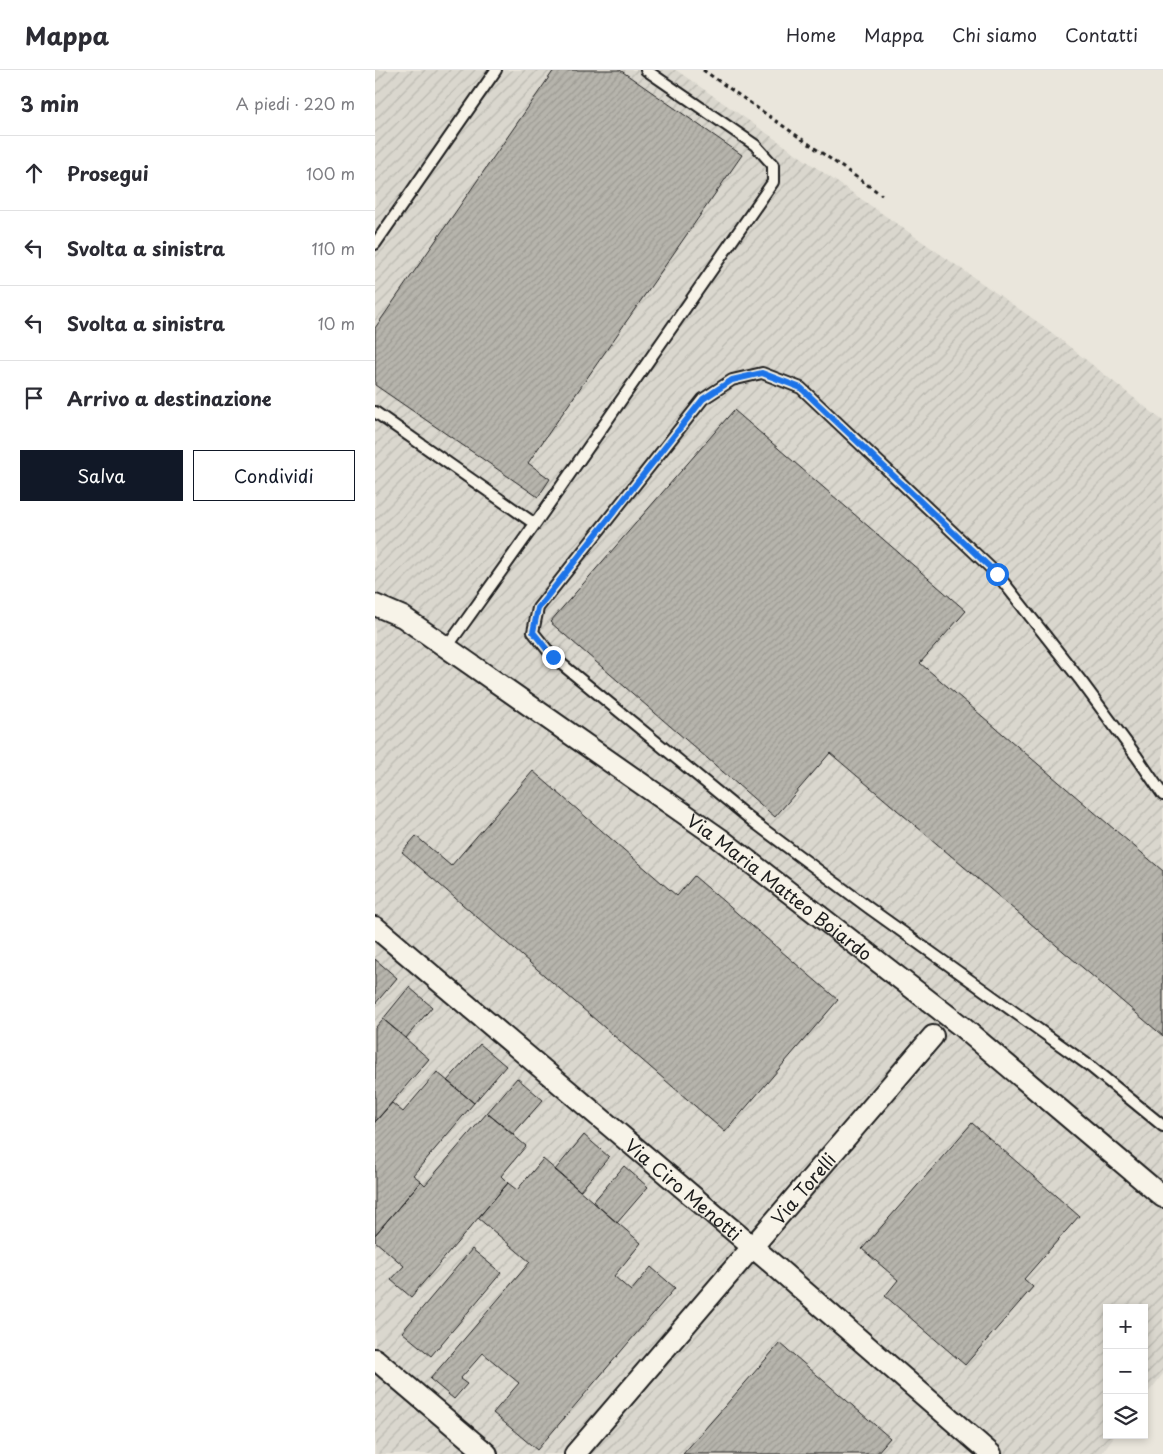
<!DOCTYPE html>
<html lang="it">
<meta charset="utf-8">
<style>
body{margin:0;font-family:"Playpen Sans",sans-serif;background:#f2f2f3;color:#2b2b33}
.controls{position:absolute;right:15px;bottom:15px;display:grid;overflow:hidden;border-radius:0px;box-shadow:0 2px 8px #0003}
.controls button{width:45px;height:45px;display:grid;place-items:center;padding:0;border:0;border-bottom:1px solid #e1e1e2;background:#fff;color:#2b2b33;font:25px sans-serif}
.stop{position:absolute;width:15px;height:15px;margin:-11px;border:4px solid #1a73e8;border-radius:50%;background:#fff}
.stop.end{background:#1a73e8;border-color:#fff;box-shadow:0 1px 5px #0008}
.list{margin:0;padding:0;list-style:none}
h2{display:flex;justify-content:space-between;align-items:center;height:65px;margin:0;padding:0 20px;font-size:21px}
h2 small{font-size:16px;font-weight:400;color:#7c7c81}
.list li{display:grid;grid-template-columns:32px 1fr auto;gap:15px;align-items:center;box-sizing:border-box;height:75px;padding:0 20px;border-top:1px solid #e1e1e2}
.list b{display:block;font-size:19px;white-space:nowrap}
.list em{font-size:16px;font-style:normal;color:#7c7c81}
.actions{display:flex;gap:10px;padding:15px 20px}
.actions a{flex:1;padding:11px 0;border:1px solid #111827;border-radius:0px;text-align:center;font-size:18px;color:#111827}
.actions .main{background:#111827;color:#fff}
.icon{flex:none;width:28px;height:28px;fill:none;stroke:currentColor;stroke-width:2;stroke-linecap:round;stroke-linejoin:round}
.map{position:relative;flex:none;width:788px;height:1384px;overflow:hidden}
header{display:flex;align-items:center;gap:30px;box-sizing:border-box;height:70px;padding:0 25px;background:#fff;border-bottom:1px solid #e1e1e2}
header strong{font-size:24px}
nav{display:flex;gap:28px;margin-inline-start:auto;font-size:18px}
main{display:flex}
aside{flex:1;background:#fff}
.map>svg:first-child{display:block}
</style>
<header>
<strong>Mappa</strong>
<nav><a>Home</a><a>Mappa</a><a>Chi siamo</a><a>Contatti</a></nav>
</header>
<main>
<aside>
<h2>3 min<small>A piedi · 220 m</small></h2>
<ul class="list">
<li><svg class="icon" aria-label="ahead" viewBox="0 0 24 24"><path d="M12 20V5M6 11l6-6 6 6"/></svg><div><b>Prosegui</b></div><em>100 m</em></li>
<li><svg class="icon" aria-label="left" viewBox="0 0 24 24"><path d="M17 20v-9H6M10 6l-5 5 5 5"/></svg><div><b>Svolta a sinistra</b></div><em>110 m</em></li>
<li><svg class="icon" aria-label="left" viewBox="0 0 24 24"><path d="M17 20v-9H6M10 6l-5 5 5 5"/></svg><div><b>Svolta a sinistra</b></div><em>10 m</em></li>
<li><svg class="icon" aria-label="arrive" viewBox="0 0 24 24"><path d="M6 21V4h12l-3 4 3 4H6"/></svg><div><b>Arrivo a destinazione</b></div></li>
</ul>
<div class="actions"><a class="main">Salva</a><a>Condividi</a></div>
</aside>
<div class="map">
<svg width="788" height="1384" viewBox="0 0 788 1384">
<defs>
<pattern id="industrial-furrows" width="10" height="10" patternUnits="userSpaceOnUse" patternTransform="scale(1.25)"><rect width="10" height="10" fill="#dad7ce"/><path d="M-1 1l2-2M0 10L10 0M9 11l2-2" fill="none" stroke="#bab8b0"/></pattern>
<pattern id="building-hatch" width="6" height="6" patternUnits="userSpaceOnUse" patternTransform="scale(1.25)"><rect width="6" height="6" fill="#b6b4ac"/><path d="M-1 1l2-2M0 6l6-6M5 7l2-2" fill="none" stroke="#9c9a93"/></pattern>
</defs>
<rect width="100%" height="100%" fill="#eae6dc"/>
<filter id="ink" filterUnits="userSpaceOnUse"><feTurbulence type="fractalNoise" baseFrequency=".02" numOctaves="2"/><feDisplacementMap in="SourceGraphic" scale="10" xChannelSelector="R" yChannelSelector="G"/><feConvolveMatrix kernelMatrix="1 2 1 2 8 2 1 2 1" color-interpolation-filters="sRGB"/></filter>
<g filter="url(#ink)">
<path fill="url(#industrial-furrows)" d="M 0,0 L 301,0 L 667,255 L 788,351 L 788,1304 L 769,1328 L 769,1238 L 732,1238 L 732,1365 L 740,1365 L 726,1384 L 0,1384 Z"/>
<path fill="url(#building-hatch)" stroke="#1c1c1c" d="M 179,0 L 245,0 L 367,85 L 153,393 L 175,409 L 163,427 L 0,315 L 0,258 Z
M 359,340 L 591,541 L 545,593 L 788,801 L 788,966 L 455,683 L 400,747 L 175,552 Z
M 158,701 L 302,826 L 319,806 L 463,930 L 350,1062 L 27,782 L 41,766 L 76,796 Z
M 0,889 L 22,908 L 0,934 Z
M 34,917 L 57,937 L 31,968 L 8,949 Z
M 8,949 L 54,989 L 0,1052 L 0,958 Z
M 105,974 L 131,996 L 99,1033 L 72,1011 Z
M 62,1002 L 99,1033 L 38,1105 L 46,1111 L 0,1165 L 0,1052 L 17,1033 L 28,1042 Z
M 142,1008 L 168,1030 L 138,1064 L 112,1043 Z
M 112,1043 L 151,1076 L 126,1106 L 133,1113 L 36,1227 L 16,1210 L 29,1196 L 0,1171 L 0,1165 L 46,1111 L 50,1115 Z
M 597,1053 L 704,1146 L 649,1209 L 658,1217 L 590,1295 L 510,1226 L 523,1210 L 487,1179 Z
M 209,1065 L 234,1087 L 205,1121 L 180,1100 Z
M 168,1089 L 266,1173 L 239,1206 L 256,1221 L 276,1197 L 300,1218 L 162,1380 L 118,1343 L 144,1313 L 108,1283 L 85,1309 L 92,1314 L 79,1329 L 55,1309 L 155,1192 L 103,1148 L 133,1113 L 142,1120 Z
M 249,1096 L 273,1117 L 242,1153 L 218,1132 Z
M 97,1179 L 126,1203 L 56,1286 L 27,1262 Z
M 405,1273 L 515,1368 L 501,1384 L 308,1384 Z"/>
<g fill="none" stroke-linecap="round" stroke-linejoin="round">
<g stroke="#1c1c1c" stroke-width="14">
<path id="service" d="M 0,174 L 121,0
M 0,342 L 160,454
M 72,577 L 160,454 L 398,112 L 398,95 L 380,75 L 271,0
M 788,725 L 762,687 L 706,611 L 622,504 L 426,318 L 387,303 L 357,310 L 328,329 L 163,538 L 158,562 L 178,587 L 380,753 L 494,838 L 716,997 L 788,1056"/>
</g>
<g stroke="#1c1c1c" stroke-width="24">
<g id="minor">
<path id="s1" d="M 0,535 L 28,547 L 344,768 L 586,956 L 788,1127"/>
<path id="s2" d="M 0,857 L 400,1196 L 616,1384"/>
<path d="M 0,1289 L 112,1384"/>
<path id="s3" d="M 200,1384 L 558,966"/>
</g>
</g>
<path stroke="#1c1c1c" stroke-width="3" stroke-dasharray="4 4" stroke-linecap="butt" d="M 328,0 L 507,125"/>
<use href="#service" stroke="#f7f3e8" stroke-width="10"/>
<use href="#minor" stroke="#f7f3e8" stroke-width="20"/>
</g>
</g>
<g fill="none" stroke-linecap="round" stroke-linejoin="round" filter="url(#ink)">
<path stroke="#1a73e8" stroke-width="6" d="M 178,587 L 158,562 L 163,538 L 328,329 L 357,310 L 387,303 L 426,318 L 622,504"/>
</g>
<g text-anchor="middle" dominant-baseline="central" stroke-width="5" stroke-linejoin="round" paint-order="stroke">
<g font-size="18" fill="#1c1c1c" stroke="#f7f3e8">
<text stroke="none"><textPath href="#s1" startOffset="494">Via Maria Matteo Boiardo</textPath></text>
<text stroke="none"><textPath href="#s3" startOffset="350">Via Torelli</textPath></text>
<text stroke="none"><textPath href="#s2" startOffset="405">Via Ciro Menotti</textPath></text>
</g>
</g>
</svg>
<div class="controls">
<button>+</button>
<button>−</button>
<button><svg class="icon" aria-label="layers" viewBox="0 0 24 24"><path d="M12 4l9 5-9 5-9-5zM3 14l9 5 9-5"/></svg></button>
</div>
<div class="stop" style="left:622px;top:504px"></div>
<div class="stop end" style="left:178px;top:587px"></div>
</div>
</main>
